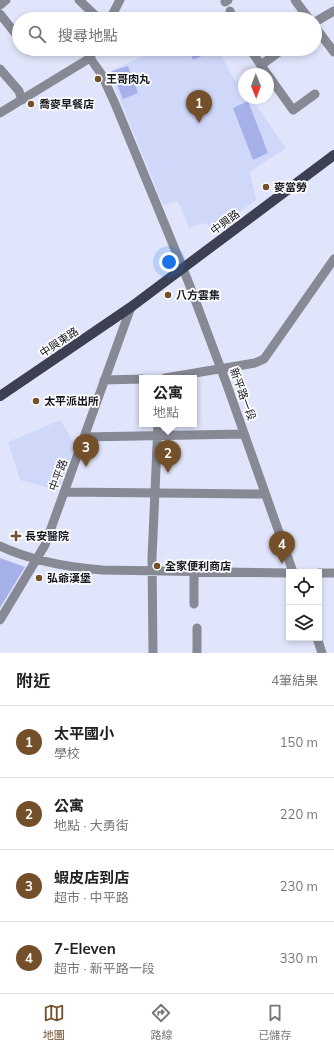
<!DOCTYPE html>
<html lang="zh-TW">
<meta charset="utf-8">
<style>
body{margin:0;font-family:Mulish,"Noto Sans TC",sans-serif;background:#f6f6f6;color:#222}
.controls{position:absolute;right:12px;bottom:12px;display:grid;overflow:hidden;border-radius:0px;box-shadow:0 2px 6px #0003}
.controls button{width:36px;height:36px;display:grid;place-items:center;padding:0;border:0;border-bottom:1px solid #e0e0e0;background:#fff;color:#222;font:20px sans-serif}
.compass{position:absolute;left:238px;top:68px;width:36px;height:36px;border-radius:50%;background:#fff;box-shadow:0 2px 6px #0003;rotate:179deg}
.you{position:absolute;left:169px;top:262px;width:14px;height:14px;margin:-10px;border:3px solid #fff;border-radius:50%;background:#1a73e8;box-shadow:0 0 0 6px #1a73e833}
.badge{display:grid;place-items:center;width:26px;height:26px;border-radius:50%;background:#74502a;color:#fff;font-size:13px;font-weight:700}
.pin{position:absolute;translate:-50% -33px;filter:drop-shadow(0 1px 2px #0008)}
.pin::after{content:'';position:absolute;top:21px;width:14px;height:12px;background:inherit;clip-path:polygon(0 0,100% 0,50% 100%)}
.popup{position:absolute;left:139px;top:375px;width:58px;height:52px;box-sizing:border-box;display:grid;place-content:center;border-radius:0px;background:#fff;filter:drop-shadow(0 1px 3px #0005);font-size:13px;white-space:nowrap;color:#767676}
.popup b{font-size:15px;color:#222}
.popup::after{content:'';position:absolute;left:50%;top:100%;margin-left:-8px;border:8px solid transparent;border-top-color:#fff}
.list{margin:0;padding:0;list-style:none}
h2{display:flex;justify-content:space-between;align-items:center;height:52px;margin:0;padding:0 16px;font-size:17px}
h2 small{font-size:13px;font-weight:400;color:#767676}
.list li{display:grid;grid-template-columns:26px 1fr auto;gap:12px;align-items:center;box-sizing:border-box;height:72px;padding:0 16px;border-top:1px solid #e0e0e0}
.list b{display:block;font-size:15px;white-space:nowrap}
.list p{margin:0;font-size:13px;white-space:nowrap;color:#767676}
.list em{font-size:13px;font-style:normal;color:#767676}
.icon{flex:none;width:22px;height:22px;fill:none;stroke:currentColor;stroke-width:2;stroke-linecap:round;stroke-linejoin:round}
.map{position:relative;flex:none;width:334px;height:653px;overflow:hidden}
.search{position:absolute;background:#fff;box-shadow:0 2px 6px #0003;left:12px;right:12px;top:12px;height:44px;display:flex;align-items:center;gap:10px;box-sizing:border-box;padding:0 14px;border-radius:22px;color:#767676;font-size:15px}
.sheet{height:340px;background:#fff}
nav{display:flex;justify-content:space-around;align-items:center;box-sizing:border-box;height:56px;border-top:1px solid #e0e0e0;background:#fff;font-size:11px;color:#767676}
nav a{display:grid;justify-items:center;gap:2px}
nav .on{color:#74502a}
.map>svg:first-child{display:block}
</style>
<div class="map">
<svg width="334" height="653" viewBox="0 0 334 653">
<rect width="100%" height="100%" fill="#e0e5fb"/>
<path fill="#d0d8fa" d="M 158,49 L 218,49 L 234,79 L 240,82 L 244,87 L 244,98 L 251,98 L 286,148 L 250,172 L 256,200 L 213,232 L 206,223 L 189,228 L 178,201 L 163,205 L 109,72 Z
M 61,420 L 75,446 L 58,490 L 20,480 L 8,442 Z"/>
<path fill="#a6b0e9" d="M 189,49 L 204,49 L 206,54 L 193,60 Z
M 128,66 L 138,93 L 123,99 L 112,71 Z
M 248,101 L 268,153 L 253,160 L 233,108 Z
M 0,558 L 25,567 L 0,608 Z"/>
<g fill="none" stroke-linecap="round" stroke-linejoin="round">
<path stroke="#878995" stroke-width="9" d="M 79,0 L 99,19
M 295,0 L 309,19
M 225,2 L 228,0
M 0,5 L 6,0
M 230,11 L 233,19
M 0,14 L 19,38
M 110,19 L 120,0
M 315,22 L 334,11
M 315,27 L 334,52
M 28,49 L 29,51
M 94,49 L 90,58 L 102,75 L 116,106 L 188,281 L 227,385 L 293,572
M 250,49 L 267,74
M 261,65 L 283,49
M 0,69 L 19,91 L 22,100
M 268,75 L 293,110 L 315,94
M 0,113 L 90,58
M 165,378 L 255,363 L 264,359 L 334,259
M 104,380 L 142,379
M 84,437 L 244,434
M 64,492 L 265,494
M 0,546 C 32,561 66,567 102,570 L 289,573
M 319,573 L 334,573
M 194,604 L 194,572
M 0,620 L 45,545 L 131,307
M 197,628 L 197,653
M 317,638 L 322,653
M 153,653 L 152,558 L 158,424"/>
<path stroke="#3c4052" stroke-width="10" d="M 0,396 L 131,307 L 334,155"/>
</g>
<g fill="#74502a" stroke="#fff" stroke-width="1.5">
<circle cx="98" cy="79" r="4"/>
<circle cx="31" cy="104" r="4"/>
<circle cx="266" cy="187" r="4"/>
<circle cx="168" cy="295" r="4"/>
<circle cx="36" cy="401" r="4"/>
<path d="M14 530h4v4h4v4h-4v4h-4v-4h-4v-4h4z"/>
<circle cx="157" cy="566" r="4"/>
<circle cx="39" cy="578" r="4"/>
</g>
<g text-anchor="middle" dominant-baseline="central" stroke-width="3.5" stroke-linejoin="round" paint-order="stroke">
<g font-size="11" font-weight="bold" fill="#141620" stroke="#fff" text-anchor="start">
<text x="106" y="79">王哥肉丸</text>
<text x="39" y="104">喬麥早餐店</text>
<text x="274" y="187">麥當勞</text>
<text x="176" y="295">八方雲集</text>
<text x="44" y="401">太平派出所</text>
<text x="25" y="536">長安醫院</text>
<text x="165" y="566">全家便利商店</text>
<text x="47" y="578">弘爺漢堡</text>
</g>
<g font-size="11" fill="#141620" stroke="#fff">
<text transform="translate(225 222) rotate(-37)">中興路</text>
<text transform="translate(59 342) rotate(-34)">中興東路</text>
<text transform="translate(243 394) rotate(70)">新平路一段</text>
<text transform="translate(58 475) rotate(-70)">中平路</text>
</g>
</g>
</svg>
<div class="controls">
<button><svg class="icon" aria-label="locate" viewBox="0 0 24 24"><circle cx="12" cy="12" r="6"/><path d="M12 2v4M12 18v4M2 12h4M18 12h4"/></svg></button>
<button><svg class="icon" aria-label="layers" viewBox="0 0 24 24"><path d="M12 4l9 5-9 5-9-5zM3 14l9 5 9-5"/></svg></button>
</div>
<svg class="compass" viewBox="-18 -18 36 36"><path d="M0-13l5 13h-10z" fill="#e53935"/><path d="M0 13l5-13h-10z" fill="#767676"/></svg>
<div class="you"></div>
<div class="pin badge" style="left:199px;top:123px">1</div>
<div class="pin badge" style="left:168px;top:473px">2</div>
<div class="popup"><b>公寓</b>地點</div>
<div class="pin badge" style="left:86px;top:467px">3</div>
<div class="pin badge" style="left:282px;top:564px">4</div>
<div class="search"><svg class="icon" aria-label="search" viewBox="0 0 24 24"><circle cx="10" cy="10" r="6"/><path d="M15 15l6 6"/></svg>搜尋地點</div>
</div>
<section class="sheet">
<h2>附近<small>4筆結果</small></h2>
<ul class="list">
<li><span class="badge">1</span><div><b>太平國小</b><p>學校</p></div><em>150 m</em></li>
<li><span class="badge">2</span><div><b>公寓</b><p>地點 · 大勇街</p></div><em>220 m</em></li>
<li><span class="badge">3</span><div><b>蝦皮店到店</b><p>超市 · 中平路</p></div><em>230 m</em></li>
<li><span class="badge">4</span><div><b>7-Eleven</b><p>超市 · 新平路一段</p></div><em>330 m</em></li>
</ul>
</section>
<nav>
<a class="on"><svg class="icon" aria-label="map" viewBox="0 0 24 24"><path d="M3 6l6-2 6 2 6-2v14l-6 2-6-2-6 2zM9 4v14M15 6v14"/></svg>地圖</a>
<a><svg class="icon" aria-label="directions" viewBox="0 0 24 24"><path d="M12 3l9 9-9 9-9-9zM9 14v-3h6M13 9l2 2-2 2"/></svg>路線</a>
<a><svg class="icon" aria-label="saved" viewBox="0 0 24 24"><path d="M7 4h10v16l-5-4-5 4z"/></svg>已儲存</a>
</nav>
